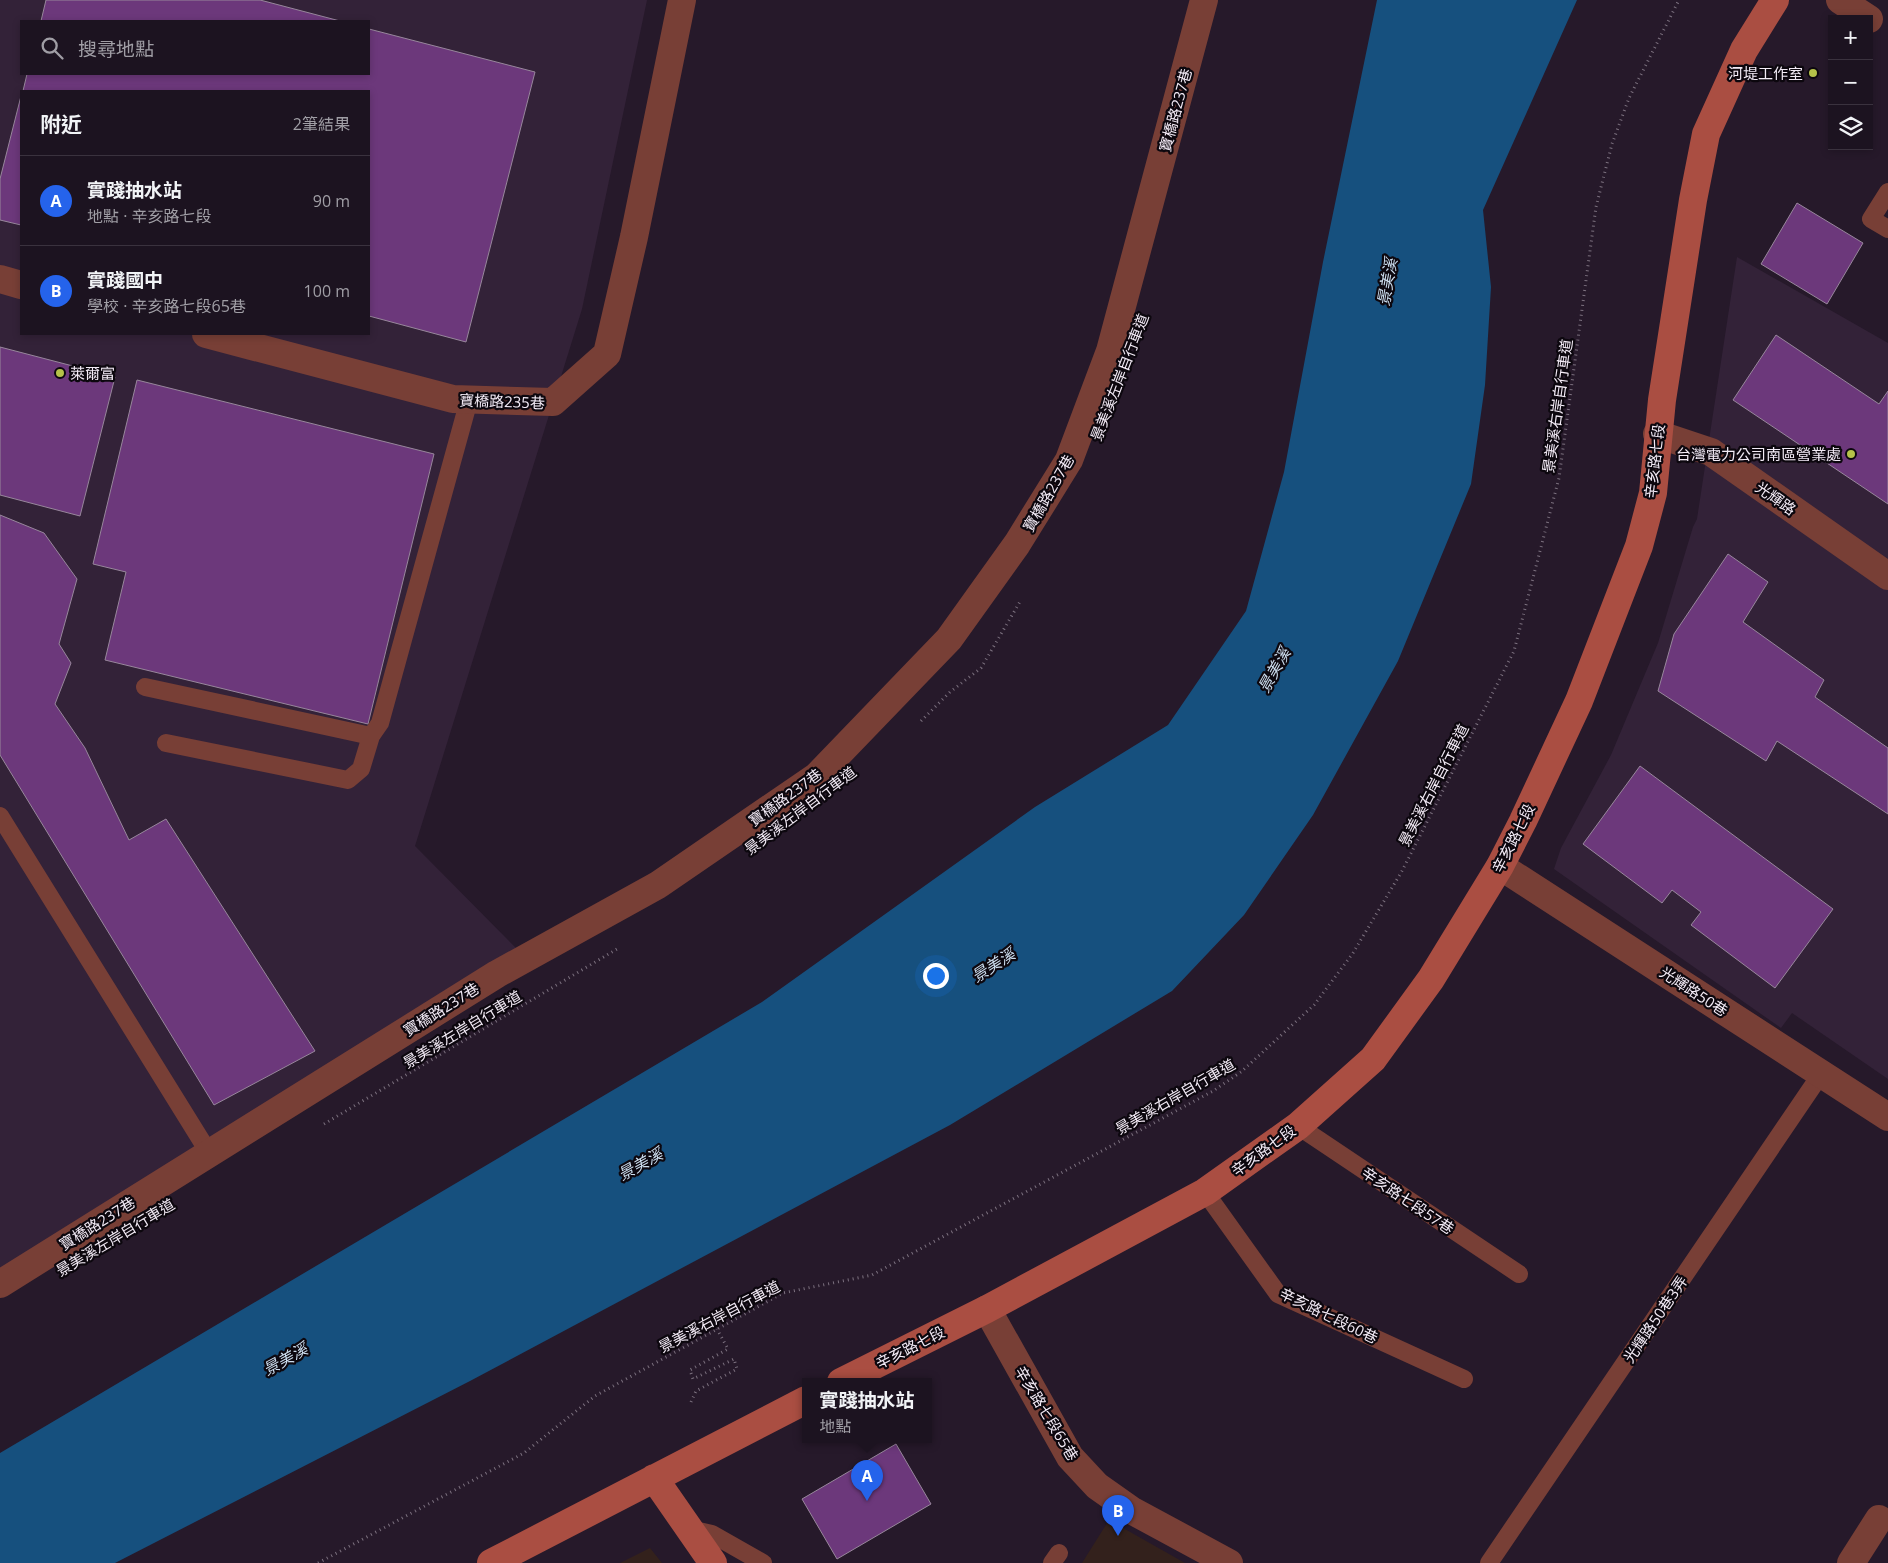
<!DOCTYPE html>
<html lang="zh-TW">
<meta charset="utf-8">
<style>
body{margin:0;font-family:"Open Sans","Noto Sans TC",sans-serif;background:#29202d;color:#f1f3f6}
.controls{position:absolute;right:15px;top:15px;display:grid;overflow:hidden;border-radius:0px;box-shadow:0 2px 8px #0003}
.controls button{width:45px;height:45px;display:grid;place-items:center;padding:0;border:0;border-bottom:1px solid #3a323e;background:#1c1320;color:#f1f3f6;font:25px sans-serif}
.you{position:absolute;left:935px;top:975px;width:18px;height:18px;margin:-12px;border:4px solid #fff;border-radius:50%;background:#1a73e8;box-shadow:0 0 0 8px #1a73e833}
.badge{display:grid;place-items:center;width:32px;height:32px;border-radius:50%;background:#2563eb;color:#fff;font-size:16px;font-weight:700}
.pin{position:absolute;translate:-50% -41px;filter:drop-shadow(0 1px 2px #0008)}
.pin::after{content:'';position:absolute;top:26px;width:18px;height:15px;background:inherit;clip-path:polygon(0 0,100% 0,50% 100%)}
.popup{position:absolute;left:802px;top:1378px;width:130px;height:65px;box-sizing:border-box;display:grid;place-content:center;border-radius:0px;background:#1c1320;filter:drop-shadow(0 1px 4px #0005);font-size:16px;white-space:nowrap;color:#a09ea5}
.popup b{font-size:19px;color:#f1f3f6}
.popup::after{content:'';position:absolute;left:50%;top:100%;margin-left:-10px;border:10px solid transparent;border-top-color:#1c1320}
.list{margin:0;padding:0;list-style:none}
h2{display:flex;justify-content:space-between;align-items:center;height:65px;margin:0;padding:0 20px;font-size:21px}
h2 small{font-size:16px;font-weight:400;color:#a09ea5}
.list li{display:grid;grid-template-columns:32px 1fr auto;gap:15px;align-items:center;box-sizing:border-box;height:90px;padding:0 20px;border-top:1px solid #3a323e}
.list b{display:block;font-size:19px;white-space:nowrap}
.list p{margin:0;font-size:16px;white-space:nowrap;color:#a09ea5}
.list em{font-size:16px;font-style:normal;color:#a09ea5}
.icon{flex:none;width:28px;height:28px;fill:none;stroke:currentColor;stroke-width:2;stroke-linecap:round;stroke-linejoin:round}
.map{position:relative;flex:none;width:1888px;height:1563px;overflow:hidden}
.search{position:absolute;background:#1c1320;box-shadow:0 2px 8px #0003;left:20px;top:20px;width:350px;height:55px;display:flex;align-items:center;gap:12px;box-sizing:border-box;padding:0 18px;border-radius:0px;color:#a09ea5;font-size:19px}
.panel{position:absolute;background:#1c1320;box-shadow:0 2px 8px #0003;left:20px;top:90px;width:350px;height:245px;border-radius:0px}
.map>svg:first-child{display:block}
</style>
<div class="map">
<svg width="1888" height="1563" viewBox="0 0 1888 1563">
<rect width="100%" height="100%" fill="#26192a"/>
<path fill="#332238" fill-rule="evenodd" d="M 0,0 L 647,0 L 582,309 L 415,846 L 518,950 L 0,1281 ZM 21,21 L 369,21 L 369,74 L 21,74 ZM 21,91 L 369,91 L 369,334 L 21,334 Z
M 1737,257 L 1888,343 L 1888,1079 L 1792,1013 L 1781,1028 L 1554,869 L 1561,848 L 1611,755 L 1658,643 L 1693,527 L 1697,519 Z"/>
<path fill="#33211c" d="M 1109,1520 L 1185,1563 L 1082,1563 Z
M 650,1548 L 662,1563 L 620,1563 Z"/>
<path fill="#16507e" d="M 1377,0 L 1577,0 L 1483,210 L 1491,287 L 1485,385 L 1471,484 L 1398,661 L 1313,815 L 1244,915 L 1172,991 L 950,1125 L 470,1381 L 115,1563 L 0,1563 L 0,1453 L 762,1002 L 1035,807 L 1168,725 L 1246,611 L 1284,472 L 1323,262 Z"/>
<path fill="#6c387b" stroke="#98879c" d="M 46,0 L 260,0 L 340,21 L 41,21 Z
M 369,29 L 535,72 L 466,342 L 369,316 L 369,91 L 23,91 L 27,74 L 369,74 Z
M 21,96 L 21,225 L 0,220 L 0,179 Z
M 1797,203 L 1863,243 L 1827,304 L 1761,264 Z
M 1776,335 L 1879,404 L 1888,391 L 1888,504 L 1733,400 Z
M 0,347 L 115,377 L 80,516 L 0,495 Z
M 137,380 L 434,454 L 368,724 L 105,660 L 126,572 L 93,564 Z
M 0,515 L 44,533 L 77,579 L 59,644 L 71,663 L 55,704 L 85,748 L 129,840 L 166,819 L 315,1051 L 214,1105 L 0,755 Z
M 1728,554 L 1768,582 L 1743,622 L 1824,680 L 1815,697 L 1888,748 L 1888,814 L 1777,741 L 1766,761 L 1658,691 L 1674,634 Z
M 1640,766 L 1833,909 L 1775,988 L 1691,925 L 1701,912 L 1672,890 L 1662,903 L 1583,844 Z
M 896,1444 L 931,1504 L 837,1559 L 802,1499 Z"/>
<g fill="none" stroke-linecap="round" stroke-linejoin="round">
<path stroke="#7c717f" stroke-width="3" stroke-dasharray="1 4" stroke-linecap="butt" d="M 921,721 L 950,692 L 981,668 L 1021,600
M 324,1124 L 617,949
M 691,1402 L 696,1391 L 737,1369 L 734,1359 L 693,1379 L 690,1370 L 728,1349 L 717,1329
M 318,1563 L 524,1453 L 595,1396 L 783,1293 L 872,1275 L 1213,1091 L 1241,1072 L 1314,1005 L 1353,953 L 1402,871 L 1514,651 L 1559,478 L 1596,207 L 1612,144 L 1629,98 L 1679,0"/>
<path stroke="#783f36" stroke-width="18" d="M 1888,192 L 1871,219 L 1888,229
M 145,687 L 371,736 L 380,723 L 469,400
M 166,743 L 348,780 L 361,769 L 371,736
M 0,816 L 209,1153
M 1298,1126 L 1519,1274
M 1205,1192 L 1278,1294 L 1464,1379
M 690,1529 L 712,1534 L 763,1563
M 1052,1563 L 1059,1553
M 1489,1563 L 1821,1074"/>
<path stroke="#783f36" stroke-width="28" d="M 1840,0 L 1869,19
M 0,279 L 21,285
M 206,334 L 453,399 L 553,402 L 607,354 L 634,237 L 682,0
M 1657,434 L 1711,452 L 1888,576
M 1500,866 L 1888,1117
M 0,1284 L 497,974 L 658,885 L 817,776 L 949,639 L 1017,544 L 1069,460 L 1110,351 L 1204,0
M 987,1309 L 1070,1457 L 1097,1486 L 1131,1510 L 1229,1563
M 1851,1563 L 1879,1519"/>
<path stroke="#aa4e42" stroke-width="28" d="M 841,1382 L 987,1309 L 1205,1192 L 1298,1126 L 1373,1059 L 1431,979 L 1500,866 L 1523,821 L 1579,701 L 1639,546 L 1653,493 L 1662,400 L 1693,200 L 1706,134 L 1744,50 L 1775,0
M 654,1478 L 713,1563
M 491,1563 L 806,1400"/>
</g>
<g fill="#b5c249" stroke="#0c070e" stroke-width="2">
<circle cx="1813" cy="73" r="5"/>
<circle cx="60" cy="373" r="5"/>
<circle cx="1851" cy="454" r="5"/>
</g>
<g text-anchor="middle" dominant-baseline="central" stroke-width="4.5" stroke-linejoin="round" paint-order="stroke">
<g font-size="15" fill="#f3ebf6" stroke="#0c070e" text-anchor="end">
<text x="1803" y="73">河堤工作室</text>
<text x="70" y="373" text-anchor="start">萊爾富</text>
<text x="1841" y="454">台灣電力公司南區營業處</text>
</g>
<g font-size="15" fill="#f3ebf6" stroke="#0c070e">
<text transform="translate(1175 110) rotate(-75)">寶橋路237巷</text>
<text transform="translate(1119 377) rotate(-69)">景美溪左岸自行車道</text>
<text transform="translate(502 401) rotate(2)">寶橋路235巷</text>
<text transform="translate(1557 406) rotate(-82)">景美溪右岸自行車道</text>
<text transform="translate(1654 461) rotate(-83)">辛亥路七段</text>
<text transform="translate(1048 493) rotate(-60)">寶橋路237巷</text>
<text transform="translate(1776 498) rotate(35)">光輝路</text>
<text transform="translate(1433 785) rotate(-63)">景美溪右岸自行車道</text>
<text transform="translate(785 797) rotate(-36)">寶橋路237巷</text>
<text transform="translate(800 810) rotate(-37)">景美溪左岸自行車道</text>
<text transform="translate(1513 838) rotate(-63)">辛亥路七段</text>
<text transform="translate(1694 991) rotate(33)">光輝路50巷</text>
<text transform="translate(441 1009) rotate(-32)">寶橋路237巷</text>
<text transform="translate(462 1029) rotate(-31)">景美溪左岸自行車道</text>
<text transform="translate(1175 1096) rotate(-30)">景美溪右岸自行車道</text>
<text transform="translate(1263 1150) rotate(-36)">辛亥路七段</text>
<text transform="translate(1408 1200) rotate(34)">辛亥路七段57巷</text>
<text transform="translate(97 1223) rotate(-32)">寶橋路237巷</text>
<text transform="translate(115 1237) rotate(-31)">景美溪左岸自行車道</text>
<text transform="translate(1329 1315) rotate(26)">辛亥路七段60巷</text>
<text transform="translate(719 1316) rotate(-28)">景美溪右岸自行車道</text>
<text transform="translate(1655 1319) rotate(-56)">光輝路50巷3弄</text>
<text transform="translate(910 1347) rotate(-27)">辛亥路七段</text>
<text transform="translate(1047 1413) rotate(59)">辛亥路七段65巷</text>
</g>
<g font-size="16" font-style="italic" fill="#cddeef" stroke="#0c070e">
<text transform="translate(1387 282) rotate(-80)">景美溪</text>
<text transform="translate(1274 670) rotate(-61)">景美溪</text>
<text transform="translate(993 965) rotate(-33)">景美溪</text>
<text transform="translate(640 1164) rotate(-29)">景美溪</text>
<text transform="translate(285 1359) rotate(-29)">景美溪</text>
</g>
</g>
</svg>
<div class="controls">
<button>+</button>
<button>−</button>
<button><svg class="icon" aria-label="layers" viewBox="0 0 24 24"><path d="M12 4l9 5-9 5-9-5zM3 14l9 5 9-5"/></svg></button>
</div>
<div class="you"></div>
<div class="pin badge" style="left:867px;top:1501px">A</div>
<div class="popup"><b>實踐抽水站</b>地點</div>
<div class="pin badge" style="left:1118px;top:1536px">B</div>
<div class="search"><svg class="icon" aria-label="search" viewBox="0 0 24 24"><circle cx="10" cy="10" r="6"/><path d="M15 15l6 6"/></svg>搜尋地點</div>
<section class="panel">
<h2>附近<small>2筆結果</small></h2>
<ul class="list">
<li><span class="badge">A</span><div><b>實踐抽水站</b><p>地點 · 辛亥路七段</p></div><em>90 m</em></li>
<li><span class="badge">B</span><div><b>實踐國中</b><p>學校 · 辛亥路七段65巷</p></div><em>100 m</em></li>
</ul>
</section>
</div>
